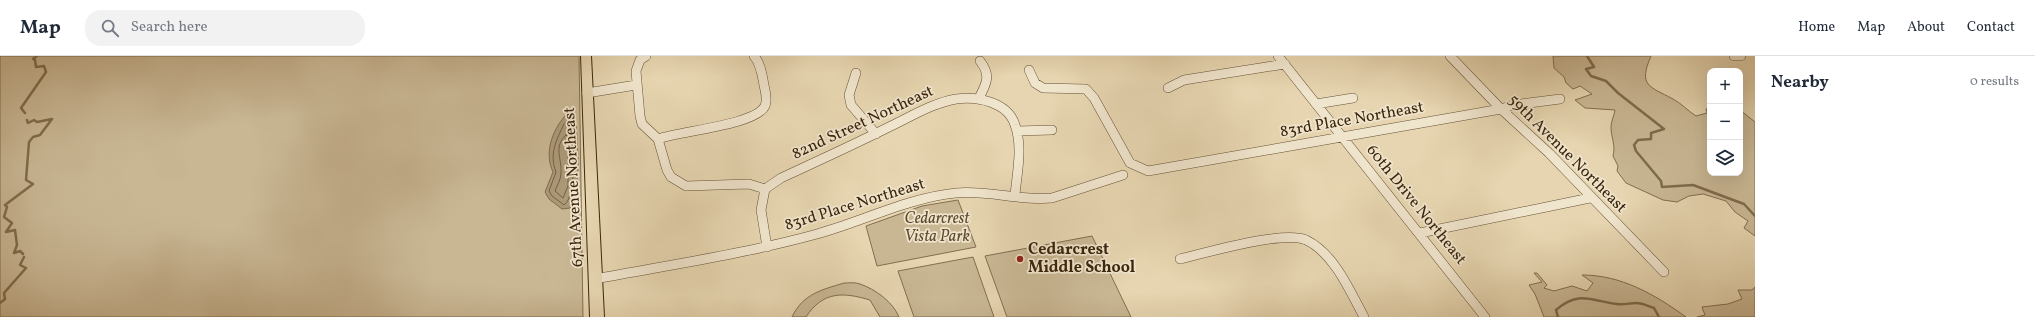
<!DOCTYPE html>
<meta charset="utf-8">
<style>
body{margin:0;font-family:Vollkorn,serif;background:#f2f2f3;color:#1f2937}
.controls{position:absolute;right:12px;top:12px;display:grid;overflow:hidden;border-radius:8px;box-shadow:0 4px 16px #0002}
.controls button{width:36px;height:36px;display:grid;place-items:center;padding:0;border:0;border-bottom:1px solid #e0e1e3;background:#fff;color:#1f2937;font:20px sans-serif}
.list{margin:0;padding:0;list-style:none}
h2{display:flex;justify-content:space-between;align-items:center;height:52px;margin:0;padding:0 16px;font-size:17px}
h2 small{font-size:13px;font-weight:400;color:#747a83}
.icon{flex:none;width:22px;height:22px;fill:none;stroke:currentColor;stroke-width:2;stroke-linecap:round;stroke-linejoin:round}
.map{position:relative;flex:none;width:1755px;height:261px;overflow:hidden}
header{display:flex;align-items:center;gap:24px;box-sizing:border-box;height:56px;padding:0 20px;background:#fff;border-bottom:1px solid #e0e1e3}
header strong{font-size:19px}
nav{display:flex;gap:22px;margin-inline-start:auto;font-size:14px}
.search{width:280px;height:36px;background:#f2f2f3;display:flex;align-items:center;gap:10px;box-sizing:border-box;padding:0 14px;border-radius:16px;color:#747a83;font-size:15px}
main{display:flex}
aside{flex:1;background:#fff}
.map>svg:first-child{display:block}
</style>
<header>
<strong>Map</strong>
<div class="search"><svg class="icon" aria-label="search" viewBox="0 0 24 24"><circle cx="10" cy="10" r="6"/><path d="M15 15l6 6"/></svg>Search here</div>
<nav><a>Home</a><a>Map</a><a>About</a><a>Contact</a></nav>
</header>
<main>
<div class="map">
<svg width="1755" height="261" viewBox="0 0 1755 261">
<rect width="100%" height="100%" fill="#e6d5b0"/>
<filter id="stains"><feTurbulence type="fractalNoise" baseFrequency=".005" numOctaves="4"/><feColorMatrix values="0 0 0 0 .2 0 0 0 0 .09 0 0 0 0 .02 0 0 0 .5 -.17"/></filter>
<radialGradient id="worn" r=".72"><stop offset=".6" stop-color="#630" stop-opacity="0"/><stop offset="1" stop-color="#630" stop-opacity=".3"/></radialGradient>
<path fill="#c9b794" stroke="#826e50" d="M 0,0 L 579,0 L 583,261 L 0,261 Z
M 1553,0 L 1651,0 C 1638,30 1649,30 1673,43 C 1681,47 1688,55 1696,60 L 1707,57 L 1706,53 L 1710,52 L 1710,117 L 1740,117 L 1740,54 L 1755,66 L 1755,180 L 1744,172 L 1748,165 L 1735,156 L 1726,145 L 1703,138 L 1689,140 L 1677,146 L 1663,144 L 1626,127 L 1617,115 L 1618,110 L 1613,100 C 1616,89 1611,82 1611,71 C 1611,66 1614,60 1615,54 L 1585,52 L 1575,44 L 1592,38 L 1580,30 L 1573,33 L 1566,27 L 1564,21 L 1554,12 Z
M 958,144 L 976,191 L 877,210 L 866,170 L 922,150 Z
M 1092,180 L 1131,261 L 1007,261 L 985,200 Z
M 973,201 L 994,261 L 914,261 L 898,215 Z
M 1534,217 L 1537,217 L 1547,229 L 1544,232 L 1554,235 L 1572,230 L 1587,235 L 1593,227 L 1582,219 C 1621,219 1654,238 1686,261 L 1544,261 L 1535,238 L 1529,229 L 1542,226 Z
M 844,227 C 849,227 855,226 860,228 C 875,233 893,246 899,261 L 880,261 L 870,244 C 843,236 823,235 806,261 L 792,261 C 803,238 821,234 844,227 Z
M 1755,231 L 1755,261 L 1697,261 L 1705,259 L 1702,251 L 1728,248 L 1742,243 L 1738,234 L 1752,234 Z"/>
<path fill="#ac9978" stroke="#7f6b4d" d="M 565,60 L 576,69 C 578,96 581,127 570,152 L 562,153 L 549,143 L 545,136 L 553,116 C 544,97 552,75 565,60 Z"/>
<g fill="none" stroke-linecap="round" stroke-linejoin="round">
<path stroke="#745f42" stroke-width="1" d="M 567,66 L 572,72 C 572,89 578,139 564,149 L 552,140 L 549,135 L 556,116 C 549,98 556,85 564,68 Z
M 566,79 L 568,81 L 568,130 L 563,142 L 555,135 C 557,129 561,124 561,117 C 562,102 553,91 566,79 Z"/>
<path stroke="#7f6b4d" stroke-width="2.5" d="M 1587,0 L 1594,11 L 1586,13 L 1591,20 L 1606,25 L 1618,37 L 1664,73 L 1651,77 L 1651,83 L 1638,84 L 1634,89 L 1636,95 L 1661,125 L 1662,131 L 1693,129 L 1744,148 L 1755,160
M 25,57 L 21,52 L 46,16 L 44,10 L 36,11 L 35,4 L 33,3 L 37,0
M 23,198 L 20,195 L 14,197 L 17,189 L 15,174 L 6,176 L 12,167 L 4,161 L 7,151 L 5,149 L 33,128 L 26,124 L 29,86 L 33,81 L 40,79 L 52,63 L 37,66 L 34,64 L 28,67 L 27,64
M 0,247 L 5,243 L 4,237 L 26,212 L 20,209 L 24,201
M 1558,261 L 1556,254 C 1579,234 1591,245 1617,248 C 1624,249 1630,247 1636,247 C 1642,247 1648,250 1654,252 L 1659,261"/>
<g stroke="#665135" stroke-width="10">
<path id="minor" d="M 646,0 L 640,4 L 636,15 L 640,60 L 642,68 L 658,83 L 667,114 L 671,121 L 686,130 L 749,128 L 765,133
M 1278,0 L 1485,261
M 1450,0 L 1501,53 L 1549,97 L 1664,216
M 1734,0 L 1741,0
M 1029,14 L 1035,27 L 1043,32 L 1086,33 L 1094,42 L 1130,107 L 1148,115 L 1501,53 L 1513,49 L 1560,43
M 856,17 L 849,39 L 851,49 L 876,78
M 1168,32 L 1184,24 L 1285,8
M 587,37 L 636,29
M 979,42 C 987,27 991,19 980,5
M 1316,48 L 1353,42
M 1017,75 L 1052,74
M 658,83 C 680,75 756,69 765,50 C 768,43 765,35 764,29 C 762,19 761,8 754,0
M 765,133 L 781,122 C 818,105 855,88 891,70 C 912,60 933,47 956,43 C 977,40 1008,46 1015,69 C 1023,91 1017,117 1015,139
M 765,133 L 761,154 L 767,191
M 1420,177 L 1590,142
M 1180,203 C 1206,197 1283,174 1306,184 C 1334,197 1350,235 1364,261
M 595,223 C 669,209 744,198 817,178 C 864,165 907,142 956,137 C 988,134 1020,145 1052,142 L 1123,119"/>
</g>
<g stroke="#3b250c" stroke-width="2">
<path id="major" d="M 581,0 L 591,0 L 604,261 L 590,261 Z"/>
</g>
<use href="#minor" stroke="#efe4cc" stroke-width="9"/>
<use href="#major" fill="#e6d5b0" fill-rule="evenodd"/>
</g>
<circle fill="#8f2418" stroke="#efe4cc" stroke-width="1.5" cx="1020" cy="203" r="4"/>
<g text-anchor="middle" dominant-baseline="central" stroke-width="3.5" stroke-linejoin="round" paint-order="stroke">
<g font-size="16" fill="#3b250c" stroke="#efe4cc">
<text transform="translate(1352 64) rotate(-10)">83rd Place Northeast</text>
<text transform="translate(863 67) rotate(-25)">82nd Street Northeast</text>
<text transform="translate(1567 98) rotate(45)">59th Avenue Northeast</text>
<text transform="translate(574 131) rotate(-93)">67th Avenue Northeast</text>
<text transform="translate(855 149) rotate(-17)">83rd Place Northeast</text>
<text transform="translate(1416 149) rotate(51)">60th Drive Northeast</text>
</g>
<g font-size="16" font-style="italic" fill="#5e4a2e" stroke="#efe4cc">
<text x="937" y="163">Cedarcrest<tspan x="937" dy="18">Vista Park</tspan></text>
</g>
<g font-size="16" font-weight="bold" fill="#3b250c" stroke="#efe4cc" text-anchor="start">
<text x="1028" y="194">Cedarcrest<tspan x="1028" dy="18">Middle School</tspan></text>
</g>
</g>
<rect width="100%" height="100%" filter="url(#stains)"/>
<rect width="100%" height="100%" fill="url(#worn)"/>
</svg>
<div class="controls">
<button>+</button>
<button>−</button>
<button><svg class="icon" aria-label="layers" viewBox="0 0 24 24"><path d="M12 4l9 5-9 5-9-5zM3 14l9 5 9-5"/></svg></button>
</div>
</div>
<aside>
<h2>Nearby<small>0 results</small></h2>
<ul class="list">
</ul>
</aside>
</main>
